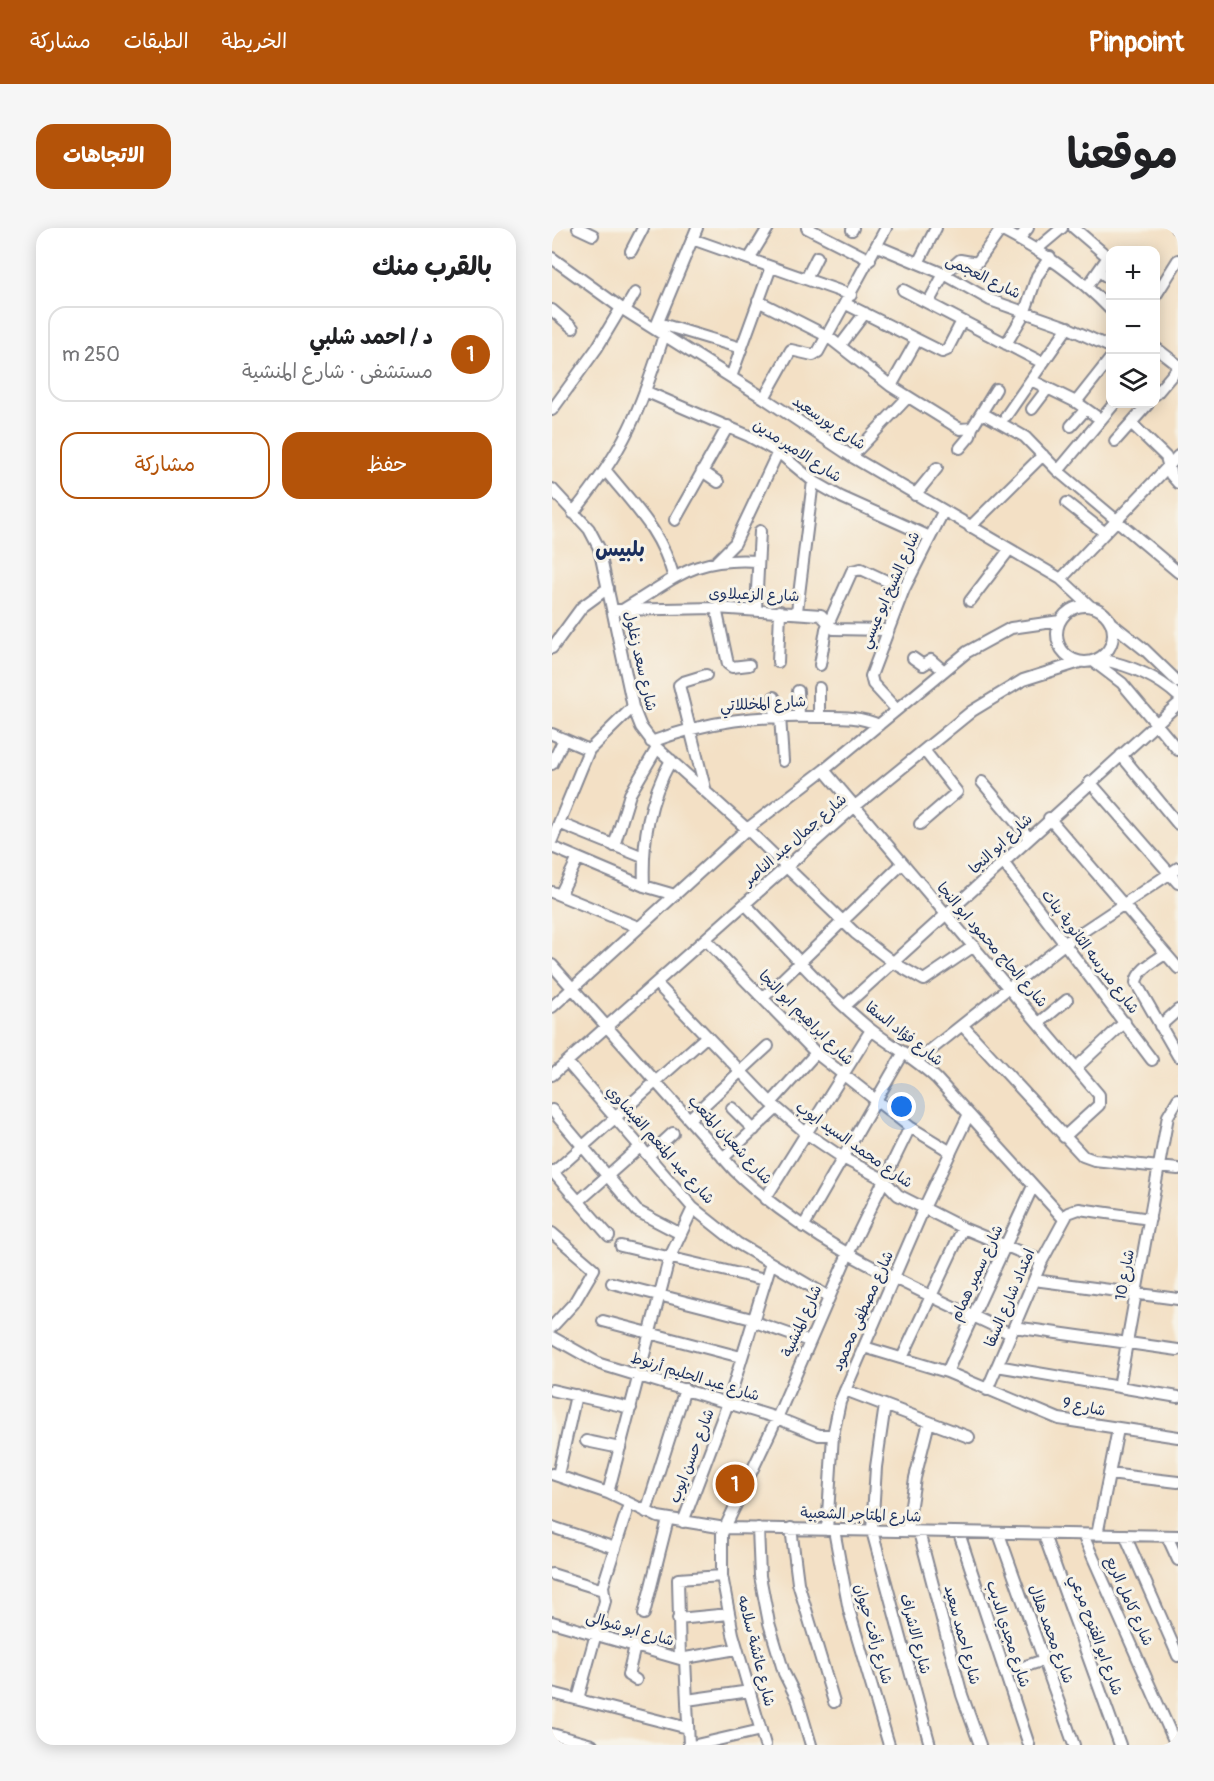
<!DOCTYPE html>
<html lang="ar">
<meta charset="utf-8">
<style>
body{margin:0;font-family:Pangolin,"Playpen Sans Arabic",sans-serif;background:#f6f6f6;color:#202124;direction:rtl}
.controls{position:absolute;right:18px;top:18px;display:grid;overflow:hidden;border-radius:12px;box-shadow:0 3px 15px #0003}
.controls button{width:54px;height:54px;display:grid;place-items:center;padding:0;border:0;border-bottom:2px solid #e0e0e0;background:#fff;color:#202124;font:30px sans-serif}
.you{position:absolute;left:350px;top:879px;width:21px;height:21px;margin:-15px;border:4px solid #fff;border-radius:50%;background:#1a73e8;box-shadow:0 0 0 9px #1a73e833}
.badge{display:grid;place-items:center;width:39px;height:39px;border-radius:50%;background:#b45309;color:#fff;font-size:20px;font-weight:700}
.pin{position:absolute;translate:-50% -50%;border:3px solid #fff;box-shadow:0 2px 6px #0006}
.list{margin:0;padding:0;list-style:none}
h2{display:flex;justify-content:space-between;align-items:center;height:78px;margin:0;padding:0 24px;font-size:26px}
h2 small{font-size:20px;font-weight:400;color:#757577}
.list li{display:grid;grid-template-columns:39px 1fr auto;gap:18px;align-items:center;box-sizing:border-box;height:96px;margin:0 12px 12px;padding:0 12px;border:2px solid #e0e0e0;border-radius:18px}
.list b{display:block;font-size:22px;white-space:nowrap}
.list p{margin:0;font-size:20px;white-space:nowrap;color:#757577}
.list em{font-size:20px;font-style:normal;color:#757577}
.actions{display:flex;gap:12px;padding:18px 24px}
.actions a{flex:1;padding:14px 0;border:2px solid #b45309;border-radius:18px;text-align:center;font-size:21px;color:#b45309}
.actions .main{background:#b45309;color:#fff}
.icon{flex:none;width:33px;height:33px;fill:none;stroke:currentColor;stroke-width:2;stroke-linecap:round;stroke-linejoin:round}
.map{position:relative;flex:none;width:626px;height:1517px;overflow:hidden;direction:ltr;border-radius:18px}
header{display:flex;align-items:center;gap:36px;box-sizing:border-box;height:84px;padding:0 30px;background:#b45309;color:#fff}
header strong{font-size:28px}
nav{display:flex;gap:33px;margin-inline-start:auto;font-size:21px}
.intro{display:flex;align-items:center;justify-content:space-between;box-sizing:border-box;height:144px;padding:0 36px}
h1{margin:0;font-size:42px}
.button{padding:15px 27px;border-radius:18px;background:#b45309;color:#fff;font-size:21px;font-weight:700}
main{display:flex;gap:36px;padding:0 36px}
aside{flex:1;background:#fff;border-radius:18px;box-shadow:0 3px 15px #0003}
.map>svg:first-child{display:block}
</style>
<header>
<strong>Pinpoint</strong>
<nav><a>الخريطة</a><a>الطبقات</a><a>مشاركة</a></nav>
</header>
<div class="intro"><h1>موقعنا</h1><a class="button">الاتجاهات</a></div>
<main>
<div class="map">
<svg width="626" height="1517" viewBox="0 0 626 1517">
<rect width="100%" height="100%" fill="#f7f3e8"/>
<filter id="ink" filterUnits="userSpaceOnUse"><feTurbulence type="fractalNoise" baseFrequency=".0167" numOctaves="2"/><feDisplacementMap in="SourceGraphic" scale="12" xChannelSelector="R" yChannelSelector="G"/><feConvolveMatrix kernelMatrix="1 2 1 2 8 2 1 2 1" color-interpolation-filters="sRGB"/></filter>
<filter id="wash" filterUnits="userSpaceOnUse"><feTurbulence type="fractalNoise" baseFrequency=".008" numOctaves="4" result="noise"/><feDisplacementMap in="SourceGraphic" scale="24" xChannelSelector="R" yChannelSelector="G"/><feGaussianBlur stdDeviation="1.35" result="paint"/><feColorMatrix in="noise" values="0 0 0 0 0 0 0 0 0 0 0 0 0 0 0 0 0 1.4 0 .05"/><feComposite in="paint" operator="in"/></filter>
<g filter="url(#wash)">
<rect width="100%" height="100%" fill="#f3e0c5"/>
</g>
<g filter="url(#ink)">
<g fill="none" stroke-linecap="round" stroke-linejoin="round">
<g stroke="#878892" stroke-width="14">
<path id="minor" d="M 26,0 L 41,7
M 255,0 L 318,32
M 522,0 L 556,29 L 536,58
M 624,0 L 626,1
M 300,2 L 301,0
M 449,2 C 491,24 525,47 558,81
M 140,11 L 299,67
M 467,11 L 476,0
M 325,18 L 392,46 L 438,72 L 512,98 L 558,119
M 485,21 L 510,0
M 79,23 L 91,0
M 0,30 L 69,80 L 212,170 L 302,230 L 509,351 L 539,379
M 197,31 L 216,0
M 366,35 L 384,0
M 547,43 L 558,51
M 254,51 L 265,29
M 351,62 L 491,135
M 604,67 L 626,32
M 206,73 L 275,108 L 339,158 L 408,201 L 420,200 L 444,161
M 376,75 L 392,46 L 408,32 L 425,35 L 450,0
M 294,76 L 390,124 L 395,122 L 410,93
M 0,82 L 21,100
M 73,82 L 83,65
M 106,95 L 189,120
M 103,101 L 145,0
M 454,116 L 472,86 L 485,48 L 498,29
M 288,118 L 313,85
M 604,120 L 626,137
M 179,149 L 219,39
M 479,152 L 524,174 L 548,191
M 339,158 L 365,112
M 95,164 L 197,208 L 226,224 L 261,253 L 289,269 L 378,309
M 604,166 L 626,140
M 212,170 L 239,122 L 261,127 L 266,124 L 334,0
M 524,174 L 558,131
M 480,181 L 496,160
M 0,182 L 45,120 L 69,80
M 430,185 L 473,209 L 506,243 L 626,344
M 454,188 L 516,99
M 579,195 L 614,229 L 619,247 L 626,255
M 519,198 L 534,181
M 563,213 L 596,176
M 408,220 L 418,208 L 420,200
M 300,228 L 356,169
M 54,243 C 84,280 109,303 122,350
M 150,243 L 166,254
M 506,243 L 562,176
M 0,261 L 37,301 L 47,320 L 81,479 L 89,499 L 105,520 L 195,601 L 303,705 L 342,735 L 372,752 L 422,718
M 363,267 L 385,240
M 515,275 L 553,305
M 21,285 C 72,222 88,184 112,107
M 123,292 L 176,198
M 418,299 L 491,227
M 165,333 L 183,315 L 226,224
M 509,351 L 626,228
M 418,373 L 457,322
M505 406a28 28 0 1 1 56 0a28 28 0 1 1-56 0Z
M 164,380 L 176,436 L 180,439 L 197,437
M 72,381 C 126,349 140,329 206,333
M 204,381 L 208,303
M 61,382 L 164,380 L 269,387 L 282,401 L 334,402
M 245,383 L 261,253
M 559,395 L 593,422 L 626,454
M 0,420 L 30,379 L 56,360
M 361,430 L 371,437 L 379,432 L 392,443
M 547,431 C 577,437 604,447 626,468
M 541,433 L 570,455 L 626,522
M 226,434 L 228,383
M 268,437 L 274,401 L 300,343 L 309,341 L 352,361
M 154,447 L 131,454 L 127,457 L 154,564
M 267,460 L 267,489
M 246,463 L 247,488
M 222,469 L 223,488
M 344,481 L 321,456 L 319,448 L 352,361 L 391,284
M 228,488 L 231,533
M 0,506 L 37,522
M 99,514 C 158,492 206,487 268,489 C 289,489 307,488 327,497
M 569,527 L 626,596
M 0,536 L 12,511
M 272,542 L 547,867 L 547,877 L 512,909
M 430,554 L 477,610
M 538,554 L 626,655
M 497,590 L 626,740
M 7,595 L 91,629
M 368,596 L 405,564 L 372,522
M 0,612 L 37,522 L 81,479
M 62,618 L 78,566 L 105,520
M 0,619 L 92,658 L 123,667
M 451,634 L 600,832
M 92,658 C 90,612 97,572 119,532
M 0,664 L 86,699
M 8,667 L 26,630
M 193,676 C 234,718 273,764 318,801 C 340,818 364,831 385,851 L 511,990
M 153,711 L 264,825 L 358,899 L 399,924
M 613,726 C 603,733 585,742 584,755 L 626,828
M 0,737 L 183,943 C 260,1018 363,1060 459,1106
M 104,755 L 219,875 L 254,905 L 291,930 L 331,951 L 346,967 L 411,1000 L 490,1033
M 212,769 L 350,636
M 293,778 L 626,476
M 0,779 L 195,601 L 272,542 L 415,424 L 459,400 L 508,393
M 487,795 L 515,772
M 410,797 L 531,928 L 542,932 L 626,941
M 608,798 L 626,782
M 366,832 L 512,716 L 626,640
M 15,834 L 141,980 L 185,1015 L 277,1069
M 525,839 L 573,794
M 0,847 L 302,579 L 420,483 L 471,452 L 528,434
M 219,875 L 264,825
M 180,880 L 202,902
M 0,882 L 85,983 L 127,1005
M 137,891 L 216,818
M 97,927 L 121,905
M 171,930 L 225,880
M 0,943 L 57,1008
M 2,944 L 155,808
M 213,971 L 319,802
M 27,973 L 89,918
M 251,999 L 352,824
M 0,1005 L 42,1041 L 22,1075 L 0,1099
M 69,1018 L 213,1052
M 482,1052 L 626,1071
M 60,1055 L 200,1091
M 51,1093 L 189,1129
M 200,1093 L 257,1113
M 462,1099 L 626,1122
M 0,1109 L 48,1136 L 225,1190 L 267,1207 L 281,1207
M 312,1119 L 395,1144 L 507,1191 L 626,1209
M 350,1130 L 411,1000
M 445,1138 L 626,1169
M 395,1144 L 481,958
M 567,1159 L 616,888 L 626,871
M 0,1162 L 79,1180
M 293,1162 L 417,1209
M 435,1162 L 490,1033 L 516,985 L 527,981 L 598,991
M 333,1177 L 324,1239 L 320,1303 L 378,1517
M 34,1213 L 68,1220
M 0,1246 L 56,1265 L 106,1289 L 173,1300 L 626,1308
M 557,1246 L 626,1254
M 6,1247 L 24,1167
M 56,1265 L 117,1031 L 141,980
M 94,1284 L 133,1161
M 131,1294 L 176,1175 L 219,1035
M 0,1299 L 63,1320
M 206,1300 L 208,1348 L 217,1395 L 232,1445 L 246,1473 L 259,1517
M 239,1300 L 246,1355 L 282,1474
M 275,1302 L 281,1207 L 288,1174 L 372,980 L 416,888
M 282,1302 L 297,1382 L 337,1517
M 355,1303 L 363,1250 L 377,1194
M 367,1304 L 410,1467 L 428,1517
M 407,1305 L 477,1517
M 447,1306 L 522,1517
M 492,1307 L 568,1517
M 531,1307 L 624,1517
M 545,1307 L 566,1201
M 573,1307 L 626,1428
M 615,1308 L 626,1332
M 0,1346 L 51,1362
M 92,1386 L 116,1291
M 126,1391 L 177,1386
M 0,1394 L 128,1431 L 184,1421
M 83,1418 L 76,1447 L 84,1452
M 128,1431 L 126,1351 L 170,1348
M 133,1431 L 137,1517
M 453,1445 L 492,1432
M 0,1465 L 136,1500
M 26,1471 L 53,1373 L 51,1358 L 77,1276
M 135,1472 L 198,1463
M 0,1506 L 40,1517
M 144,1517 L 209,1502
M 213,1517 L 181,1406 L 170,1348 L 170,1306 L 225,1190 L 296,1026 L 358,899"/>
</g>
<use href="#minor" stroke="#fff" stroke-width="10"/>
</g>
</g>
<g text-anchor="middle" dominant-baseline="central" stroke-width="6" stroke-linejoin="round" paint-order="stroke">
<g font-size="15" fill="#1b2f5e" stroke="#f7f3e8">
<text transform="translate(431 49) rotate(26)">شارع العجمى</text>
<text transform="translate(277 195) rotate(34)">شارع بورسعيد</text>
<text transform="translate(245 223) rotate(33)">شارع الامير مدين</text>
<text transform="translate(338 362) rotate(-66)">شارع الشيخ ابو عيسي</text>
<text transform="translate(202 367) rotate(2)">شارع الزعبلاوى</text>
<text transform="translate(88 433) rotate(77)">شارع سعد زغلول</text>
<text transform="translate(211 476) rotate(-3)">شارع المخللاتي</text>
<text transform="translate(243 612) rotate(-41)">شارع جمال عبد الناصر</text>
<text transform="translate(449 616) rotate(-43)">شارع ابو النجا</text>
<text transform="translate(440 717) rotate(49)">شارع الحاج محمود ابو النجا</text>
<text transform="translate(538 724) rotate(53)">شارع مدرسه الثانوية بنات</text>
<text transform="translate(254 790) rotate(45)">شارع ابراهيم ابو النجا</text>
<text transform="translate(352 806) rotate(38)">شارع فؤاد السقا</text>
<text transform="translate(178 912) rotate(47)">شارع شعبان المتعب</text>
<text transform="translate(108 917) rotate(48)">شارع عبد المنعم الفيشاوي</text>
<text transform="translate(302 917) rotate(35)">شارع محمد السيد ايوب</text>
<text transform="translate(425 1045) rotate(-65)">شارع سمير همام</text>
<text transform="translate(573 1047) rotate(-80)">شارع 10</text>
<text transform="translate(458 1070) rotate(-67)">امتداد شارع السقا</text>
<text transform="translate(311 1083) rotate(-66)">شارع مصطفى محمود</text>
<text transform="translate(250 1093) rotate(-66)">شارع المنشية</text>
<text transform="translate(143 1149) rotate(17)">شارع عبد الحليم أرنوط</text>
<text transform="translate(532 1179) rotate(12)">شارع 9</text>
<text transform="translate(140 1228) rotate(-69)">شارع حسن ايوب</text>
<text transform="translate(309 1287) rotate(2)">شارع المتاجر الشعبية</text>
<text transform="translate(577 1373) rotate(66)">شارع كامل الربع</text>
<text transform="translate(78 1401) rotate(16)">شارع ابو شوالى</text>
<text transform="translate(321 1406) rotate(74)">شارع رأفت حيوان</text>
<text transform="translate(363 1406) rotate(75)">شارع الاشراف</text>
<text transform="translate(456 1406) rotate(72)">شارع مجدي الديب</text>
<text transform="translate(499 1406) rotate(70)">شارع محمد هلال</text>
<text transform="translate(410 1407) rotate(75)">شارع احمد سعيد</text>
<text transform="translate(544 1407) rotate(70)">شارع ابو الفتوح مرعي</text>
<text transform="translate(204 1423) rotate(76)">شارع عائشة سلامه</text>
</g>
<g font-size="21" font-weight="bold" fill="#1b2f5e" stroke="#f7f3e8">
<text x="68" y="321">بلبيس</text>
</g>
</g>
</svg>
<div class="controls">
<button>+</button>
<button>−</button>
<button><svg class="icon" aria-label="layers" viewBox="0 0 24 24"><path d="M12 4l9 5-9 5-9-5zM3 14l9 5 9-5"/></svg></button>
</div>
<div class="you"></div>
<div class="pin badge" style="left:183px;top:1256px">1</div>
</div>
<aside>
<h2>بالقرب منك<small></small></h2>
<ul class="list">
<li><span class="badge">1</span><div><b>د / احمد شلبي</b><p>مستشفى · شارع المنشية</p></div><em>250 m</em></li>
</ul>
<div class="actions"><a class="main">حفظ</a><a>مشاركة</a></div>
</aside>
</main>
